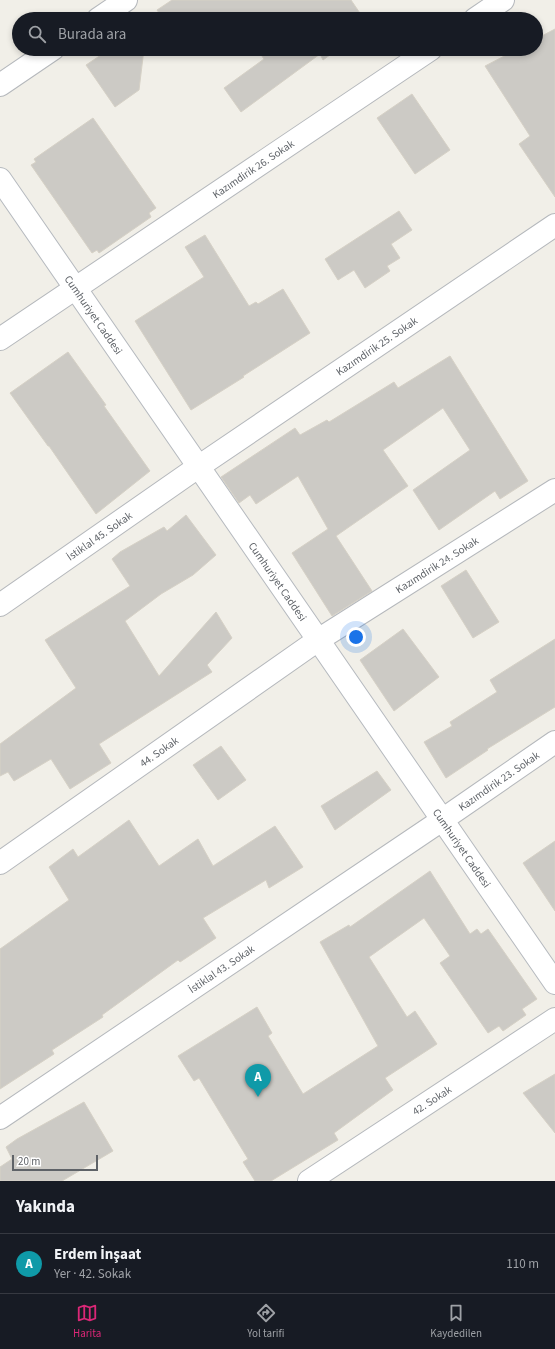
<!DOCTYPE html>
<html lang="tr">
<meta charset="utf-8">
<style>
body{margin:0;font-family:"Source Sans 3",sans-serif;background:#20242c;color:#f1f3f6}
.scale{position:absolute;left:12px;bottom:10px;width:86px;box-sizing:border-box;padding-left:4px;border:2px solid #5f6368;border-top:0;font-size:11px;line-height:14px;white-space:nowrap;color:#5f6368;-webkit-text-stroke:3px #fff;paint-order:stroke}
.you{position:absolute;left:356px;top:637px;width:14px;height:14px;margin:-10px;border:3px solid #fff;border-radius:50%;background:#1a73e8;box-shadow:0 0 0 6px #1a73e833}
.badge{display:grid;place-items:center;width:26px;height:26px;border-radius:50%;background:#db2777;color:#fff;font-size:13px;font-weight:700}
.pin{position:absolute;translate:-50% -33px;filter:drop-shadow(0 1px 2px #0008)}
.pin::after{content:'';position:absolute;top:21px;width:14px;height:12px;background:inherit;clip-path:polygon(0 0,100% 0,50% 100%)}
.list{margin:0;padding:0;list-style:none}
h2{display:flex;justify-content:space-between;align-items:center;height:52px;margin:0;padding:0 16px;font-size:17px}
h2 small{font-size:13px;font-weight:400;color:#9ea1a6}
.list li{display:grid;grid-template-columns:26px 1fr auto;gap:12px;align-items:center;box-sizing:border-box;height:60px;padding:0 16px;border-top:1px solid #363941}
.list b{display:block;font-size:15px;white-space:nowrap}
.list p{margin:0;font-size:13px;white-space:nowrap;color:#9ea1a6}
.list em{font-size:13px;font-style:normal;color:#9ea1a6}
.icon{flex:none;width:22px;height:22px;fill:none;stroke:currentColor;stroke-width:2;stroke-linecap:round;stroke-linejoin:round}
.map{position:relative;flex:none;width:555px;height:1181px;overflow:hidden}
.search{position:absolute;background:#171b24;box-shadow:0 2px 6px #0003;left:12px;right:12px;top:12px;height:44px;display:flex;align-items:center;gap:10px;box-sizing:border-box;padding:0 14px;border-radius:22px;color:#9ea1a6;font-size:15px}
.sheet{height:112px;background:#171b24}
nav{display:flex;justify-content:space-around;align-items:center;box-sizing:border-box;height:56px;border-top:1px solid #363941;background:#171b24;font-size:11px;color:#9ea1a6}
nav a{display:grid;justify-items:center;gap:2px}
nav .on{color:#db2777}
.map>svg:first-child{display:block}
</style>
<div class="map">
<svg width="555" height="1181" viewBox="0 0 555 1181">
<rect width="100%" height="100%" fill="#f1efe8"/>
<path fill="#cccac5" stroke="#d6d1c6" d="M 172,0 L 351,0 L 364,19 L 163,19 L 157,10 Z
M 555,29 L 555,197 L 519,144 L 530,136 L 485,66 L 518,49 L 536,49 L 536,39 Z
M 110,49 L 144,49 L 139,90 L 115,107 L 86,65 Z
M 257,49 L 338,49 L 323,60 L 320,54 L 241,112 L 224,88 L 264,59 Z
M 412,94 L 450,150 L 415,174 L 377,118 Z
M 93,118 L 156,208 L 149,213 L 151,217 L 99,253 L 97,250 L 92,253 L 31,165 L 36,162 L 34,159 Z
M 399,211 L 412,230 L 391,244 L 400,258 L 387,266 L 390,271 L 365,288 L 354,270 L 338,280 L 325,259 Z
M 205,235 L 249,306 L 256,302 L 258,304 L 283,289 L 310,333 L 243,376 L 244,377 L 191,410 L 135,321 L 204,277 L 185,247 Z
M 68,352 L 106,405 L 104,406 L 150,471 L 96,514 L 49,446 L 48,446 L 10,393 Z
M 450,356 L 528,481 L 500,499 L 495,491 L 439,530 L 413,490 L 470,450 L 443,408 L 383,450 L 408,486 L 336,536 L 372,591 L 332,616 L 292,553 L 328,529 L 298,476 L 256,504 L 250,495 L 239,503 L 221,477 L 295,428 L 300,435 L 327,420 L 329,422 L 394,382 L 398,388 Z
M 186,515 L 216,555 L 193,575 L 161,594 L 125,621 L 159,676 L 216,612 L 232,638 L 207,665 L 212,672 L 99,744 L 111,763 L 70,789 L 51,759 L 14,781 L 8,772 L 0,776 L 0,744 L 76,688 L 45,640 L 130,586 L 112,559 L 120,552 L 164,527 L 167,531 Z
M 466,570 L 499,622 L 473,638 L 441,586 Z
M 403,629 L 439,677 L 394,711 L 360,660 Z
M 555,639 L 555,707 L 487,749 L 488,750 L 446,778 L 424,742 L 452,726 L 450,722 L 497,692 L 490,680 Z
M 221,746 L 246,780 L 218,800 L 193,765 Z
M 377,771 L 391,790 L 335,830 L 321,806 Z
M 129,820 L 159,866 L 198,839 L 213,866 L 275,826 L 303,867 L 269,888 L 266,880 L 203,918 L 216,938 L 180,962 L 178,960 L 102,1015 L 103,1017 L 52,1050 L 54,1054 L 0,1089 L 0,949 L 69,900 L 49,867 L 73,849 L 78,857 Z
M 555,841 L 555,911 L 523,863 Z
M 430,871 L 470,934 L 477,929 L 481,934 L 488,929 L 537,999 L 522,1009 L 526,1015 L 503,1031 L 499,1026 L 488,1033 L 440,963 L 450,956 L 424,918 L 369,957 L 407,1017 L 415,1011 L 437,1044 L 385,1078 L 393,1090 L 334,1133 L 338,1140 L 271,1181 L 255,1181 L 243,1162 L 248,1159 L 199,1078 L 194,1081 L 178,1056 L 257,1007 L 272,1033 L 268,1036 L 303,1094 L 378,1046 L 320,942 L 349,925 L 350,927 Z
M 555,1074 L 555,1133 L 523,1093 Z
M 84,1102 L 113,1151 L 62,1181 L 0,1181 L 0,1167 L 12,1159 L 6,1147 L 17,1139 Z"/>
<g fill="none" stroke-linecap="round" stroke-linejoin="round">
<g stroke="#b5b8bc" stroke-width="24">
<g id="street">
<path d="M 98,19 L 126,0"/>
<path d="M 475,19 L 503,0"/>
<path d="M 0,85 L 53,49"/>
<path id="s1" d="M 0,339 L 431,49"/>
<path id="s2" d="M 0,605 L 198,467 L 555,225"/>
<path id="s3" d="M 0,863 L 318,640 L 555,490"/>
<path id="s4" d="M 0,1118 L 442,820 L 555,742"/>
<path id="s5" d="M 309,1181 L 555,1019"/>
</g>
</g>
<g stroke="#b6babf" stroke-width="24">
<g id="secondary">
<path id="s6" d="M 0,179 L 555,983"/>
</g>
</g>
<use href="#street" stroke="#fff" stroke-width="22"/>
<use href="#secondary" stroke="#fff" stroke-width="22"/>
</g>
<g text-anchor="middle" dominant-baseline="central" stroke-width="3.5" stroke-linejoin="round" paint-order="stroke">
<g font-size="11" fill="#5f6368" stroke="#fff">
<text stroke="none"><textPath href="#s1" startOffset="305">Kazımdirik 26. Sokak</textPath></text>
<text stroke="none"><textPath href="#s6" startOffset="165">Cumhuriyet Caddesi</textPath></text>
<text stroke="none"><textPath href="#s2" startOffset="457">Kazımdirik 25. Sokak</textPath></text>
<text stroke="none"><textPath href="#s2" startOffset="121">İstiklal 45. Sokak</textPath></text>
<text stroke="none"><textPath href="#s3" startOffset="529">Kazımdirik 24. Sokak</textPath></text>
<text stroke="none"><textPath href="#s6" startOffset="489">Cumhuriyet Caddesi</textPath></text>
<text stroke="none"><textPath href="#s3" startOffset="194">44. Sokak</textPath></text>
<text stroke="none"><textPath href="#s4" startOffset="602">Kazımdirik 23. Sokak</textPath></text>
<text stroke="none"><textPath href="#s6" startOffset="813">Cumhuriyet Caddesi</textPath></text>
<text stroke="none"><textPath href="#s4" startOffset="267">İstiklal 43. Sokak</textPath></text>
<text stroke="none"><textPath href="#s5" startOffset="147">42. Sokak</textPath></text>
</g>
</g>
</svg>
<div class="scale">20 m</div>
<div class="you"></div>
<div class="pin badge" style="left:258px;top:1097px;background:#0f9aa8">A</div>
<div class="search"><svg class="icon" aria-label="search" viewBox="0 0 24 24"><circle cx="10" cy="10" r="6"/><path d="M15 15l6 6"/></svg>Burada ara</div>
</div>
<section class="sheet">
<h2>Yakında<small></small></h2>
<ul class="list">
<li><span class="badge" style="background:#0f9aa8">A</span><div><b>Erdem İnşaat</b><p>Yer · 42. Sokak</p></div><em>110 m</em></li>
</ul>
</section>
<nav>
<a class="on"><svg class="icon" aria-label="map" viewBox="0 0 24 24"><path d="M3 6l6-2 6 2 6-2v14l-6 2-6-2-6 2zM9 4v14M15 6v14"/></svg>Harita</a>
<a><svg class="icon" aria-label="directions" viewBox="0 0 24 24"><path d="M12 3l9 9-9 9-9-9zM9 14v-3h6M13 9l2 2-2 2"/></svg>Yol tarifi</a>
<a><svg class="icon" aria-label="saved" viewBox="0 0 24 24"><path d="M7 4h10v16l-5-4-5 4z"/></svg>Kaydedilen</a>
</nav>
